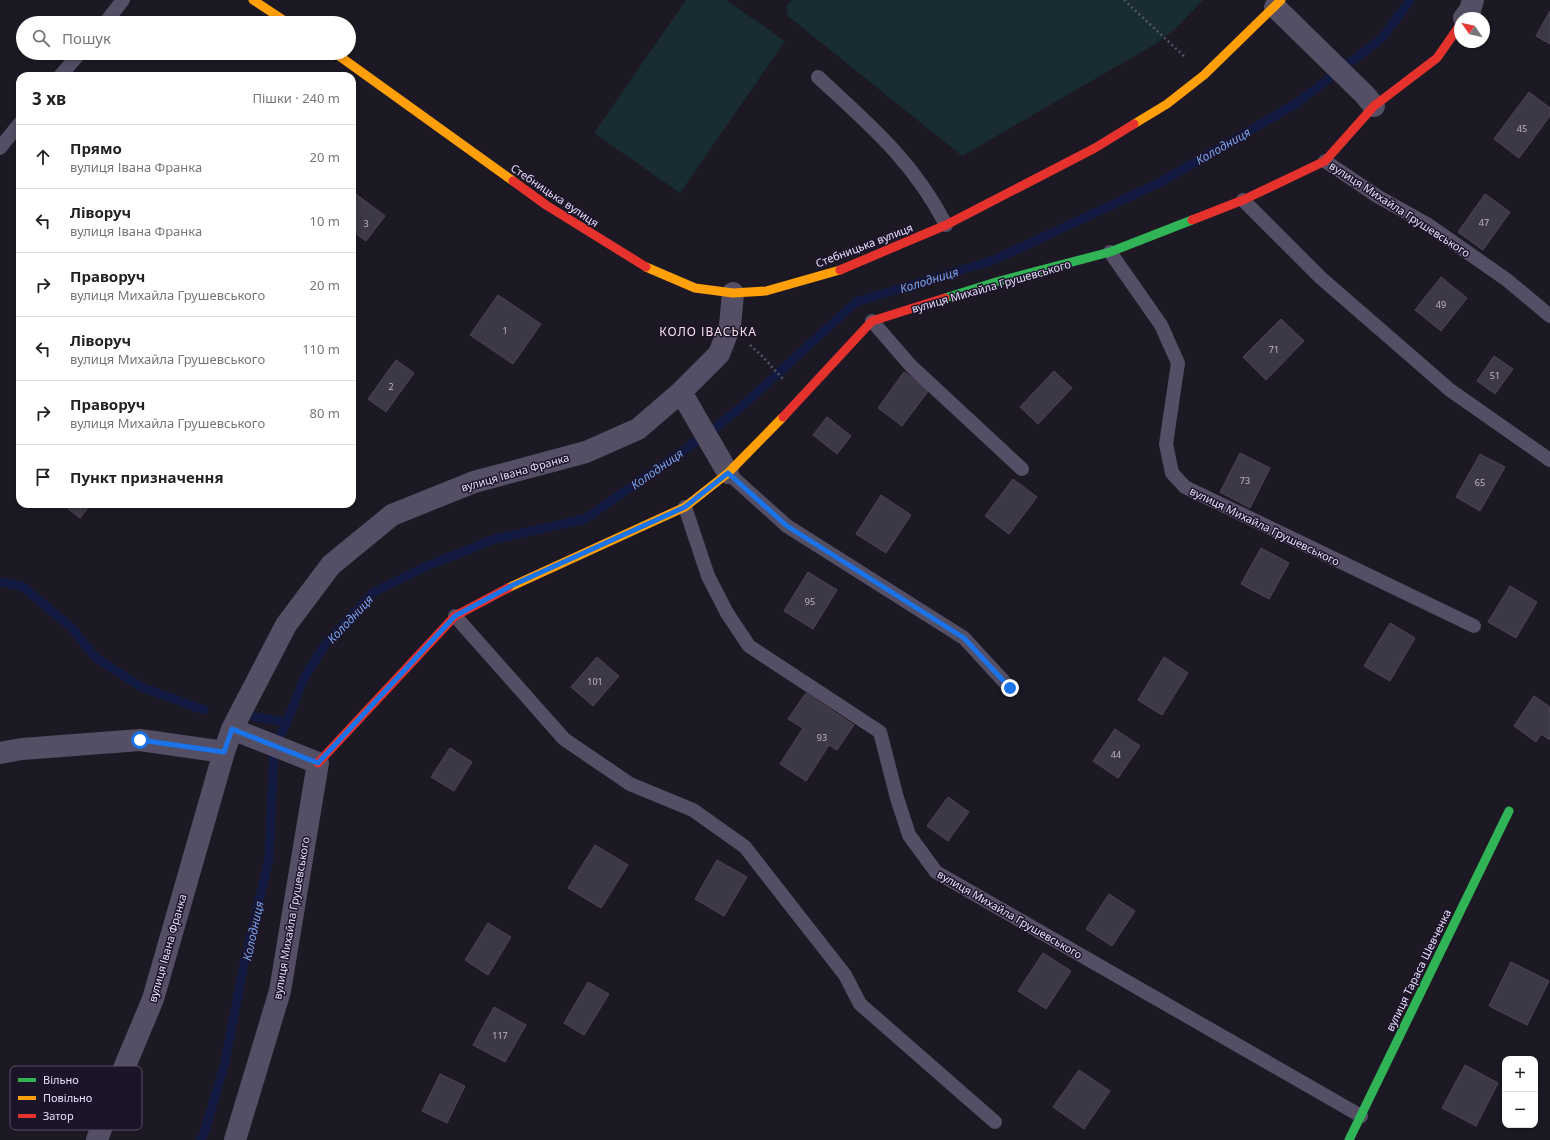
<!DOCTYPE html>
<html lang="uk">
<meta charset="utf-8">
<style>
body{margin:0;font-family:"Noto Sans",sans-serif;background:#f6f6f6;color:#222}
.controls{position:absolute;right:12px;bottom:12px;display:grid;overflow:hidden;border-radius:8px;box-shadow:0 2px 6px #0003}
.controls button{width:36px;height:36px;display:grid;place-items:center;padding:0;border:0;border-bottom:1px solid #e0e0e0;background:#fff;color:#222;font:20px sans-serif}
.compass{position:absolute;left:1454px;top:12px;width:36px;height:36px;border-radius:50%;background:#fff;box-shadow:0 2px 6px #0003;rotate:304deg}
.stop{position:absolute;width:12px;height:12px;margin:-9px;border:3px solid #1a73e8;border-radius:50%;background:#fff}
.stop.end{background:#1a73e8;border-color:#fff;box-shadow:0 1px 4px #0008}
.list{margin:0;padding:0;list-style:none}
h2{display:flex;justify-content:space-between;align-items:center;height:52px;margin:0;padding:0 16px;font-size:17px}
h2 small{font-size:13px;font-weight:400;color:#767676}
.list li{display:grid;grid-template-columns:26px 1fr auto;gap:12px;align-items:center;box-sizing:border-box;height:64px;padding:0 16px;border-top:1px solid #e0e0e0}
.list b{display:block;font-size:15px;white-space:nowrap}
.list p{margin:0;font-size:13px;white-space:nowrap;color:#767676}
.list em{font-size:13px;font-style:normal;color:#767676}
.icon{flex:none;width:22px;height:22px;fill:none;stroke:currentColor;stroke-width:2;stroke-linecap:round;stroke-linejoin:round}
.map{position:relative;flex:none;width:1550px;height:1140px;overflow:hidden}
.search{position:absolute;background:#fff;box-shadow:0 2px 6px #0003;left:16px;top:16px;width:340px;height:44px;display:flex;align-items:center;gap:10px;box-sizing:border-box;padding:0 14px;border-radius:22px;color:#767676;font-size:15px}
.panel{position:absolute;background:#fff;box-shadow:0 2px 6px #0003;left:16px;top:72px;width:340px;height:436px;border-radius:12px}
.map>svg:first-child{display:block}
</style>
<div class="map">
<svg width="1550" height="1140" viewBox="0 0 1550 1140">
<rect width="100%" height="100%" fill="#1d1924"/>
<path fill="#182c31" d="M 686,0 L 726,0 L 785,41 L 680,193 L 594,133 Z
M 792,0 L 1203,0 L 1175,29 L 1157,43 L 962,156 L 788,16 L 786,7 Z"/>
<g fill="none" stroke-linecap="round" stroke-linejoin="round">
<path stroke="#121a42" stroke-width="9" d="M 0,582 L 22,586 L 71,627 L 95,657 L 141,687 L 204,710
M 255,717 L 287,722
M 200,1140 L 204,1134 L 225,1062 L 244,964 L 269,859 L 274,746 L 287,722 L 304,678 L 326,643 L 374,592 L 427,566 L 495,539 L 585,519 L 706,435 L 739,409 L 856,302 L 994,260 L 1161,182 L 1297,103 L 1382,38 L 1410,0"/>
</g>
<path fill="#3d3845" stroke="#4b4556" d="M 1550,11 L 1550,44 L 1536,36 Z
M 1529,92 L 1550,108 L 1550,116 L 1519,158 L 1494,139 Z
M 352,191 L 385,216 L 366,241 L 352,231 Z
M 1485,194 L 1510,212 L 1483,250 L 1458,232 Z
M 1441,277 L 1467,298 L 1441,331 L 1415,310 Z
M 498,295 L 541,324 L 513,364 L 470,335 Z
M 1281,319 L 1304,341 L 1266,380 L 1243,357 Z
M 1494,356 L 1513,369 L 1495,394 L 1477,381 Z
M 396,360 L 414,373 L 386,412 L 368,399 Z
M 1054,371 L 1072,388 L 1038,424 L 1020,407 Z
M 904,372 L 929,390 L 902,426 L 878,408 Z
M 827,417 L 851,436 L 837,454 L 813,435 Z
M 1240,453 L 1270,468 L 1250,508 L 1220,492 Z
M 1480,454 L 1505,467 L 1480,511 L 1456,497 Z
M 1013,479 L 1037,497 L 1009,534 L 985,516 Z
M 881,495 L 911,515 L 886,553 L 856,534 Z
M 62,504 L 91,504 L 80,518 Z
M 1261,548 L 1289,563 L 1269,599 L 1241,584 Z
M 808,572 L 837,590 L 813,629 L 784,611 Z
M 1510,586 L 1537,602 L 1516,638 L 1488,622 Z
M 1390,623 L 1415,638 L 1390,681 L 1364,666 Z
M 597,657 L 619,676 L 593,706 L 571,687 Z
M 1164,657 L 1188,673 L 1162,715 L 1138,700 Z
M 806,693 L 854,725 L 837,750 L 829,745 L 806,781 L 780,764 L 803,728 L 788,719 Z
M 1534,696 L 1550,707 L 1550,740 L 1541,734 L 1536,742 L 1514,726 Z
M 1115,729 L 1140,746 L 1118,778 L 1093,761 Z
M 450,748 L 472,762 L 454,791 L 431,777 Z
M 948,797 L 969,812 L 948,841 L 927,826 Z
M 595,845 L 628,865 L 601,908 L 568,888 Z
M 717,860 L 747,877 L 724,916 L 695,899 Z
M 1109,894 L 1135,911 L 1112,946 L 1086,929 Z
M 488,923 L 511,937 L 488,975 L 465,960 Z
M 1043,953 L 1071,971 L 1046,1009 L 1018,991 Z
M 1511,962 L 1549,981 L 1527,1025 L 1489,1006 Z
M 588,982 L 609,994 L 584,1035 L 564,1023 Z
M 494,1007 L 526,1025 L 505,1062 L 473,1045 Z
M 1465,1065 L 1498,1083 L 1476,1126 L 1442,1108 Z
M 1079,1070 L 1110,1091 L 1084,1129 L 1053,1107 Z
M 440,1074 L 465,1086 L 447,1123 L 422,1111 Z"/>
<g fill="none" stroke-linecap="round" stroke-linejoin="round">
<path stroke="#4f5665" stroke-width="2.5" stroke-dasharray="2 3" stroke-linecap="butt" d="M 1124,0 L 1185,57
M 750,345 L 762,356 L 783,379"/>
<path stroke="#544f64" stroke-width="14" d="M 105,23 L 123,0
M 60,76 L 80,53
M 818,77 C 869,124 914,162 946,225
M 0,148 L 20,123
M 1325,161 L 1377,196 L 1427,224 L 1507,280 L 1550,316
M 1243,200 L 1321,278 L 1450,390 L 1550,460
M 1110,252 L 1161,325 L 1178,363 L 1166,444 L 1172,473 L 1185,487 L 1474,626
M 872,321 L 911,366 L 1022,469
M 728,473 L 787,526 L 964,638 L 1010,688
M 685,507 L 708,576 L 727,613 L 749,646 L 880,732 L 897,798 L 909,835 L 936,872 L 1361,1116
M 455,616 L 564,739 L 630,784 L 693,810 L 745,847 L 845,975 L 860,1004 L 995,1122"/>
<path stroke="#544f64" stroke-width="22" d="M 1275,7 L 1365,95 L 1374,106
M 1464,18 L 1470,10 L 1473,0
M 681,392 L 728,473
M 232,729 L 318,763 L 280,991 L 235,1140
M 0,753 L 22,749 L 140,740 L 224,752
M 97,1140 L 117,1085 L 153,999 L 224,752 L 232,729 L 286,625 L 331,565 L 392,515 L 474,482 L 586,452 L 638,429 L 681,392 L 719,354 L 730,326 L 733,293"/>
<path stroke="#30b455" stroke-width="9" d="M 945,298 L 996,282 L 1110,252 L 1192,220
M 1349,1140 L 1509,811"/>
<path stroke="#ff9f0a" stroke-width="9" d="M 253,0 L 288,23
M 335,53 L 513,181
M 1134,124 L 1167,104 L 1204,75 L 1281,0
M 646,267 L 695,288 L 733,293 L 766,291 L 840,270
M 508,588 L 685,507 L 728,473 L 783,417"/>
<path stroke="#e5322d" stroke-width="9" d="M 513,181 L 546,205 L 646,267
M 1192,220 L 1243,200 L 1325,161 L 1374,106 L 1437,58 L 1460,25
M 840,270 L 946,225 L 1095,148 L 1134,124
M 783,417 L 872,321 L 945,298
M 318,763 L 455,616 L 508,588"/>
</g>
<g fill="none" stroke-linecap="round" stroke-linejoin="round">
<path stroke="#1a73e8" stroke-width="5" d="M 140,740 L 224,752 L 232,729 L 318,763 L 455,616 L 513,585 L 685,507 L 728,473 L 787,526 L 964,638 L 1010,688"/>
</g>
<g text-anchor="middle" dominant-baseline="central" stroke-width="3" stroke-linejoin="round" paint-order="stroke">
<g font-size="9" fill="#bdb5ce">
<text x="1522" y="128">45</text>
<text x="1484" y="222">47</text>
<text x="366" y="223">3</text>
<text x="1441" y="304">49</text>
<text x="505" y="330">1</text>
<text x="1274" y="349">71</text>
<text x="1495" y="375">51</text>
<text x="391" y="386">2</text>
<text x="1245" y="480">73</text>
<text x="1480" y="482">65</text>
<text x="810" y="601">95</text>
<text x="595" y="681">101</text>
<text x="822" y="737">93</text>
<text x="1116" y="754">44</text>
<text x="500" y="1035">117</text>
</g>
<g font-size="11" fill="#e8dffc" stroke="#1c1429">
<text transform="translate(555 195) rotate(34)">Стебницька вулиця</text>
<text transform="translate(1400 209) rotate(33)">вулиця Михайла Грушевського</text>
<text transform="translate(864 245) rotate(-21)">Стебницька вулиця</text>
<text transform="translate(991 286) rotate(-16)">вулиця Михайла Грушевського</text>
<text transform="translate(515 472) rotate(-16)">вулиця Івана Франка</text>
<text transform="translate(1265 526) rotate(26)">вулиця Михайла Грушевського</text>
<text transform="translate(1010 914) rotate(30)">вулиця Михайла Грушевського</text>
<text transform="translate(291 918) rotate(-80)">вулиця Михайла Грушевського</text>
<text transform="translate(167 948) rotate(-74)">вулиця Івана Франка</text>
<text transform="translate(1418 970) rotate(-64)">вулиця Тараса Шевченка</text>
</g>
<g font-size="12" font-style="italic" fill="#78a3f1" stroke="#1c1429">
<text transform="translate(1223 146) rotate(-30)">Колодниця</text>
<text transform="translate(929 280) rotate(-17)">Колодниця</text>
<text transform="translate(657 469) rotate(-35)">Колодниця</text>
<text transform="translate(350 619) rotate(-47)">Колодниця</text>
<text transform="translate(253 931) rotate(-78)">Колодниця</text>
</g>
<g font-size="12" letter-spacing="1" fill="#fce1ed" stroke="#1c1429">
<text x="708" y="331">КОЛО ІВАСЬКА</text>
</g>
</g>
<rect x="10" y="1066" width="132" height="64" rx="6" fill="#1c1429" stroke="#595168" stroke-width="1"/>
<rect x="18" y="1078" width="18" height="4" fill="#30b455"/>
<rect x="18" y="1096" width="18" height="4" fill="#ff9f0a"/>
<rect x="18" y="1114" width="18" height="4" fill="#e5322d"/>
<g font-size="11" fill="#e8dffc">
<text x="43" y="1084">Вільно</text>
<text x="43" y="1102">Повільно</text>
<text x="43" y="1120">Затор</text>
</g>
</svg>
<div class="controls">
<button>+</button>
<button>−</button>
</div>
<svg class="compass" viewBox="-18 -18 36 36"><path d="M0-13l5 13h-10z" fill="#e53935"/><path d="M0 13l5-13h-10z" fill="#767676"/></svg>
<div class="stop" style="left:140px;top:740px"></div>
<div class="stop end" style="left:1010px;top:688px"></div>
<div class="search"><svg class="icon" aria-label="search" viewBox="0 0 24 24"><circle cx="10" cy="10" r="6"/><path d="M15 15l6 6"/></svg>Пошук</div>
<section class="panel">
<h2>3 хв<small>Пішки · 240 m</small></h2>
<ul class="list">
<li><svg class="icon" aria-label="ahead" viewBox="0 0 24 24"><path d="M12 20V5M6 11l6-6 6 6"/></svg><div><b>Прямо</b><p>вулиця Івана Франка</p></div><em>20 m</em></li>
<li><svg class="icon" aria-label="left" viewBox="0 0 24 24"><path d="M17 20v-9H6M10 6l-5 5 5 5"/></svg><div><b>Ліворуч</b><p>вулиця Івана Франка</p></div><em>10 m</em></li>
<li><svg class="icon" aria-label="right" viewBox="0 0 24 24"><path d="M7 20v-9h11M14 6l5 5-5 5"/></svg><div><b>Праворуч</b><p>вулиця Михайла Грушевського</p></div><em>20 m</em></li>
<li><svg class="icon" aria-label="left" viewBox="0 0 24 24"><path d="M17 20v-9H6M10 6l-5 5 5 5"/></svg><div><b>Ліворуч</b><p>вулиця Михайла Грушевського</p></div><em>110 m</em></li>
<li><svg class="icon" aria-label="right" viewBox="0 0 24 24"><path d="M7 20v-9h11M14 6l5 5-5 5"/></svg><div><b>Праворуч</b><p>вулиця Михайла Грушевського</p></div><em>80 m</em></li>
<li><svg class="icon" aria-label="arrive" viewBox="0 0 24 24"><path d="M6 21V4h12l-3 4 3 4H6"/></svg><div><b>Пункт призначення</b></div></li>
</ul>
</section>
</div>
